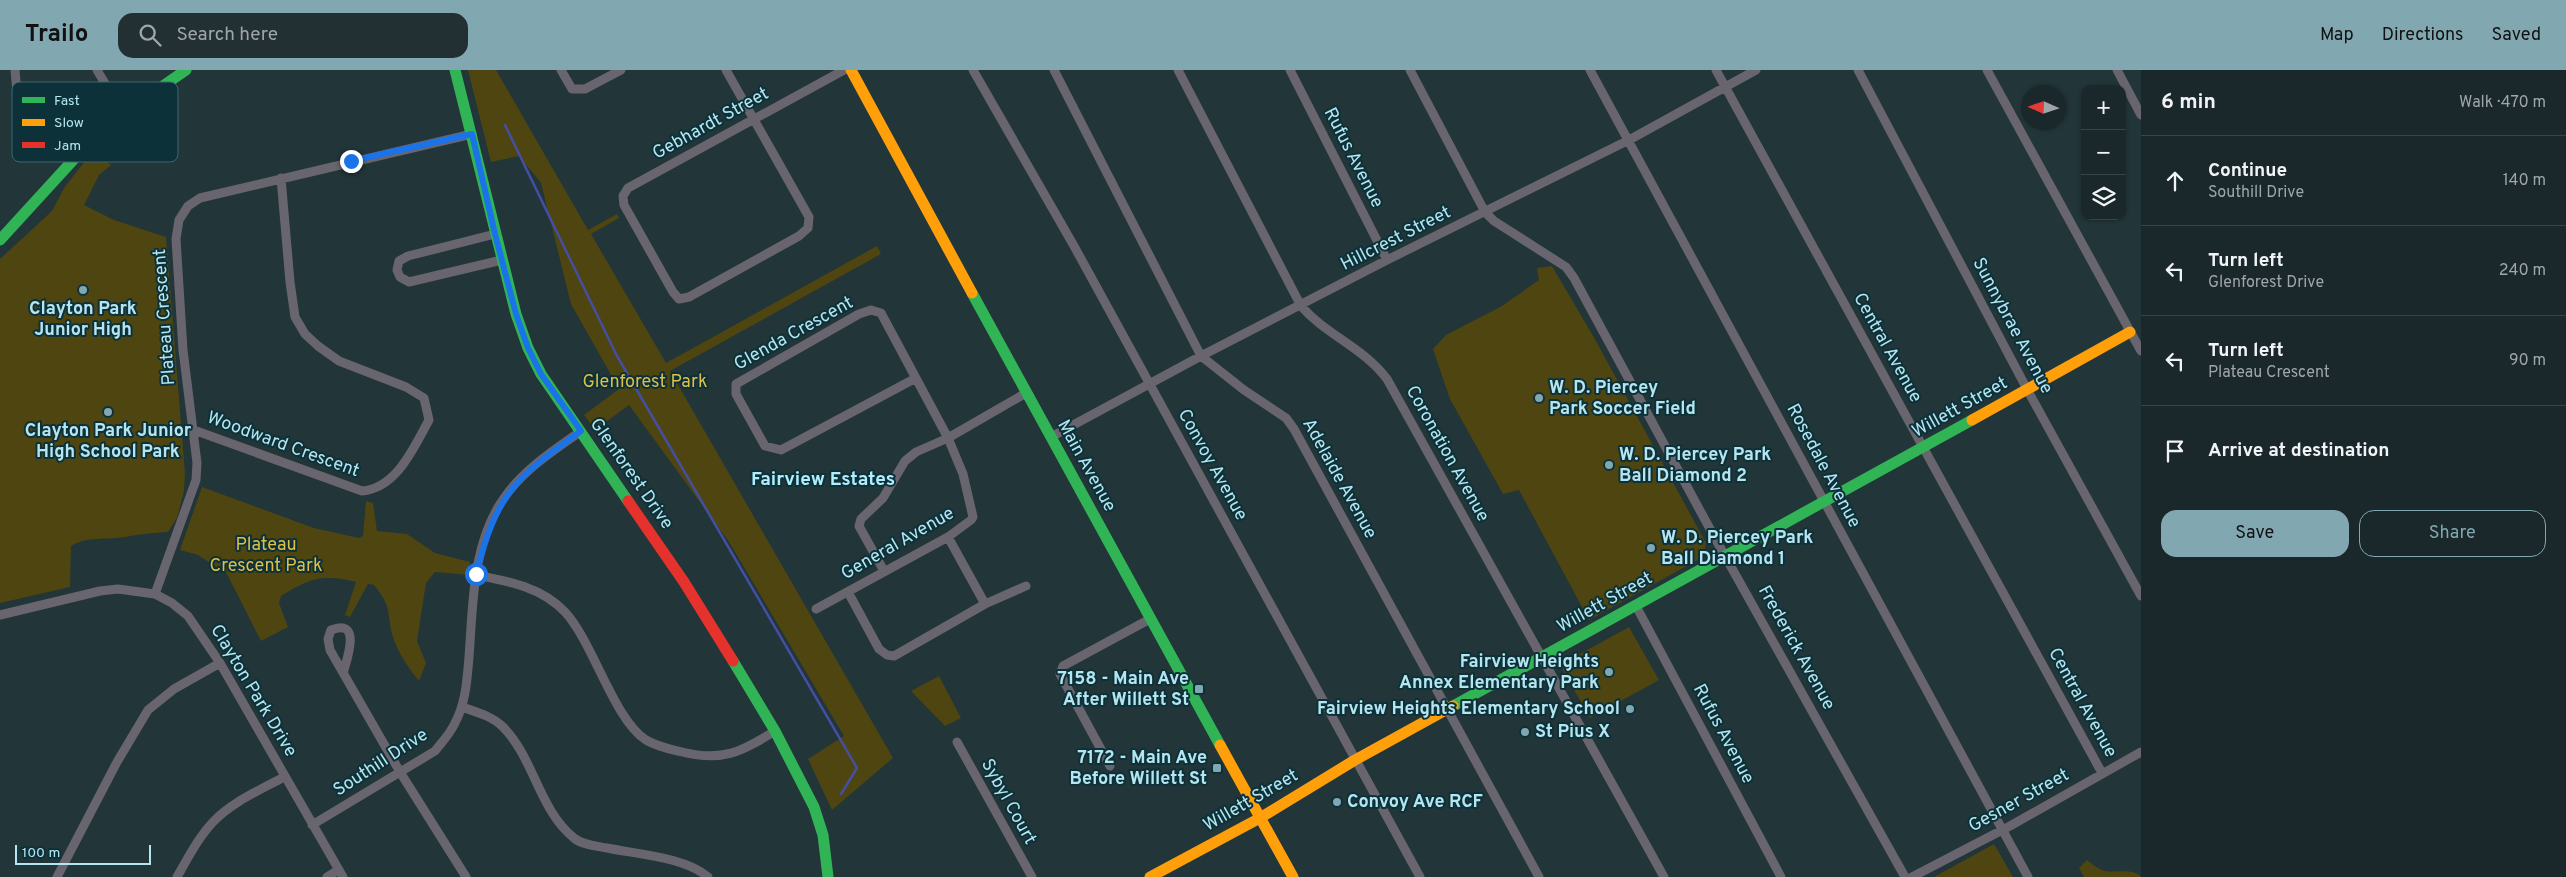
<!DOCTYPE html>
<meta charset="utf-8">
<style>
body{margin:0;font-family:Overpass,sans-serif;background:#233033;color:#f1f3f6}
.controls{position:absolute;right:15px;top:15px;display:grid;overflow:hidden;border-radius:10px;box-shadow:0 1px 4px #0004}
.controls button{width:45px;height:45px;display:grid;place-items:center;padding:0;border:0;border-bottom:1px solid #384447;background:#1a282b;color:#f1f3f6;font:25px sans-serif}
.compass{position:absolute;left:2021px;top:15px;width:45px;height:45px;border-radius:50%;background:#1a282b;box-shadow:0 1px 4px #0004;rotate:273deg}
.scale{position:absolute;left:15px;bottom:12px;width:136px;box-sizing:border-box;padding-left:5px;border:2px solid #b4e5f1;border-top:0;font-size:14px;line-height:18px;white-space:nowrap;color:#b4e5f1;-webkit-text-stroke:4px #0d3138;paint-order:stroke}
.stop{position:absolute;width:15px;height:15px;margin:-11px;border:4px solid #1a73e8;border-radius:50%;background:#fff}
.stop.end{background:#1a73e8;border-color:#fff;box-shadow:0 1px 5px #0008}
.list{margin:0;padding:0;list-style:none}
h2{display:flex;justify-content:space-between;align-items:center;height:65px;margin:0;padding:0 20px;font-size:21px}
h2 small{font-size:16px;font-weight:400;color:#9fa6a9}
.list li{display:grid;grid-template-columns:32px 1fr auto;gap:15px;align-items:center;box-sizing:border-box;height:90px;padding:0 20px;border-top:1px solid #384447}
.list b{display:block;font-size:19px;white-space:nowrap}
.list p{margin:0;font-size:16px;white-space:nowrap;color:#9fa6a9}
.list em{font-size:16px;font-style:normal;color:#9fa6a9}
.actions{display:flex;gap:10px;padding:15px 20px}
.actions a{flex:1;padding:11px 0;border:1px solid #81a7b1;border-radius:15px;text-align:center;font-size:18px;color:#81a7b1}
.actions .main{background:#81a7b1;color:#111}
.icon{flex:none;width:28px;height:28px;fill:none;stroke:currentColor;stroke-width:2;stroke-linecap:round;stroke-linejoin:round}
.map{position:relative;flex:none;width:2141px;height:807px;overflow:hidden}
header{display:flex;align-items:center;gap:30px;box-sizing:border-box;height:70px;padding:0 25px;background:#81a7b1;color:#111}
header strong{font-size:24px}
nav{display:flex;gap:28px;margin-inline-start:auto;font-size:18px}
.search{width:350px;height:45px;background:#233033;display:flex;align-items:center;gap:12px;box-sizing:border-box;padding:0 18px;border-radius:15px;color:#9fa6a9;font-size:19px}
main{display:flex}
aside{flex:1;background:#1a282b}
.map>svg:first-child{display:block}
</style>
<header>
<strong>Trailo</strong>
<div class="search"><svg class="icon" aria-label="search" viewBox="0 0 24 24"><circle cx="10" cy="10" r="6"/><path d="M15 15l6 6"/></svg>Search here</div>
<nav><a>Map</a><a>Directions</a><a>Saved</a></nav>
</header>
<main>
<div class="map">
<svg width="2141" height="807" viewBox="0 0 2141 807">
<rect width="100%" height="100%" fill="#223539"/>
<path fill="#4e4510" d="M 468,0 L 496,0 L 588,160 L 617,144 L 619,148 L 591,164 L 666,293 L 877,176 L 881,184 L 670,301 L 893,688 L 832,740 L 808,689 L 844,666 L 729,472 L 629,335 L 595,360 L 584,345 L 619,319 L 571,234 L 541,113 L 519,86 L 491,92 Z
M 89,86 L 101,87 L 111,95 L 99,105 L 84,135 L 114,150 L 166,167 L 185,403 L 184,421 L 177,448 L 168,462 C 153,463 140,464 125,467 C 107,470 87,466 71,476 L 70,517 L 0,533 L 0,189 L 52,141 L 64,118 Z
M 1552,196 L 1596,271 L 1706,473 L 1703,487 L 1589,550 L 1519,420 L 1503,424 L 1450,329 L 1433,279 L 1446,265 L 1502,236 L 1539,210 L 1537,198 Z
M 202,417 L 314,458 L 359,468 L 363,466 L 366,431 L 373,433 L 377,461 L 407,464 L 435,483 L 470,492 L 469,505 L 435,502 L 426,513 L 417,571 L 426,593 L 419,611 C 408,597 397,582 392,564 C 387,540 391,536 374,515 L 368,514 L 350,547 L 345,545 L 356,512 C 322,504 310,508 281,526 L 279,533 L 288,557 L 261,571 L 227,504 L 198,485 L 180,480 Z
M 1629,557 L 1659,610 L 1590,648 L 1560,595 Z
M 939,606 L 961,648 L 945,656 L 911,621 Z
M 1994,774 L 2013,807 L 1934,807 Z
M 2087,790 C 2093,795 2098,799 2105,801 C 2116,803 2134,798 2141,807 L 2084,807 L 2079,798 Z"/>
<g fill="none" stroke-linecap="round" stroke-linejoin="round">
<path stroke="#444fa3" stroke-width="2.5" d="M 505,55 L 617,286 L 857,698 L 841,724"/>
<path stroke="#69656e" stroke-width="9" d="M 15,0 L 17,23 L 22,38
M 97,0 L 123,44
M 561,0 L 572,19 L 585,19 L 621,0
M 726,0 L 809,147 L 808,158 L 799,166 L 689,227 L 679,229 L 673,222 L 624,135 L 623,126 L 628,118 L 844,0
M 973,0 L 1074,176 L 1420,807
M 1054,0 L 1201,286 L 1244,320 L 1286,348 L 1294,359 L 1539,807
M 1178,0 L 1301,236 C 1326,265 1363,277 1387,309 L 1664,807
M 1290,0 L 1387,190
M 1410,0 L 1485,142 L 1494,151 L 1566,197 L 1574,208 L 1716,470 L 1905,807
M 1590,0 L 2028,807
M 1716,0 L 2102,703
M 1858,0 L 2028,321 L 2141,526
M 1987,0 L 2141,281
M 2117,0 L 2141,45
M 495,164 L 408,186 L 399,191 L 397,200 L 400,207 L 409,212 L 502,190
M 191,359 L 362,421 C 397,418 414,377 429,350 L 424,328 L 406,317 L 339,291 L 318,276 L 305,264 L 295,247 L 290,212 L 281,108
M 1051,367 L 1201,286 L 1387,190 L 1629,70 L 1756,0
M 948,467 L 985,534
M 884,501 L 859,456 L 861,449 L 883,428 L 905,391 L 916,382 L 948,368 L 1026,323
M 476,505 C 508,511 542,517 565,542 C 593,572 614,650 646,670 C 658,677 670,679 682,682 C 723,692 741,682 775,661
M 848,522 L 879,579 L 887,585 L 894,586 L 985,534 L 1026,516
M 155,524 L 196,410 L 197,393 L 183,280 L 176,169 L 179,150 L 188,136 L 200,128 L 472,64
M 1636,536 L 1781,807
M 816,539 L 948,467 L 971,450 L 973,447 L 963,404 L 948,368 L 881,243 L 871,240 L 859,244 L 736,314 L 736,324 L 765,376 L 781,380 L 916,308
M 0,545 L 100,521 L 118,519 L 155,524 L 172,533 L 188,546 L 220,593 L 343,807
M 344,600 C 348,586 361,548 331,560 L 328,569 L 330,580 L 400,702 L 466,807
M 462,637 C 476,642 492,646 503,657 C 534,688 539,740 574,768 C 582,775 597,776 607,778 C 636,784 685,787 708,807
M 957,672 L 1032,807
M 1110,696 L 1060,604 L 1063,596 L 1150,549
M 312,755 L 435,681 C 442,672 450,664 455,653 C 466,632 467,610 469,587 C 473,535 472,473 504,428 C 523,400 553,381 581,361
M 57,807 L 117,692 L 148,640 L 174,619 L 220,593
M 177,807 C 188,788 198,768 213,752 C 232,732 260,720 284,707
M 327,807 L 338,800
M 1912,807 L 2010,756 L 2141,682"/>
<path stroke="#30b455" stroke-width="11" d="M 455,0 L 516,244 L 528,278 L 541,304 L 628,431
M 0,170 L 96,65 L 121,45 L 186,0
M 972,223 L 1220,675
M 733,591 L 775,661 L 814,737 L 823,765 L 828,807
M 1453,636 L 1972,350"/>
<path stroke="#ff9f0a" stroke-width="11" d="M 851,0 L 972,223
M 1972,350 L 2130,262
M 1220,675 L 1293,807
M 1150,807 L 1260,748 L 1355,690 L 1453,636"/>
<path stroke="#e5322d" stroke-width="11" d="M 628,431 L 684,512 L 733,591"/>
</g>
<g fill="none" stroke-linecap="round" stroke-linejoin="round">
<path stroke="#1a73e8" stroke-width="6" d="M 351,91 L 472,64 L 495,164 L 516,244 L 528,278 L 541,304 L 581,361 C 514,409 497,423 476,504"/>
</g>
<g fill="#81a7b1" stroke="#0d3138" stroke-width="2">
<circle cx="83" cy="220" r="5"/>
<circle cx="1539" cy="328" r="5"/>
<circle cx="108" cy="342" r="5"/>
<circle cx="1609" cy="395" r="5"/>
<circle cx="1651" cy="478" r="5"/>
<circle cx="1609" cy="602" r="5"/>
<rect x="1194" y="614" width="10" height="10" rx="2.5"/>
<circle cx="1630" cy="639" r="5"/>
<circle cx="1525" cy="662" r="5"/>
<rect x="1212" y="693" width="10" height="10" rx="2.5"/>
<circle cx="1337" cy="732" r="5"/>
</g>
<g text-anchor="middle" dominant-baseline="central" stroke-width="4" stroke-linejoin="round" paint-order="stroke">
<g font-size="18" fill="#b4e5f1" stroke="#0d3138">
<text transform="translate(711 54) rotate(-29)">Gebhardt Street</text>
<text transform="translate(1353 88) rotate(63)">Rufus Avenue</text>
<text transform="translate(1396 169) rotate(-27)">Hillcrest Street</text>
<text transform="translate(165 247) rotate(-94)">Plateau Crescent</text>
<text transform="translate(2012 256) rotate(62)">Sunnybrae Avenue</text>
<text transform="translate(794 264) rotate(-29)">Glenda Crescent</text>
<text transform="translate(1887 278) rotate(61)">Central Avenue</text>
<text transform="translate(1960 338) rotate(-29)">Willett Street</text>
<text transform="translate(283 375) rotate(20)">Woodward Crescent</text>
<text transform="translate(1447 384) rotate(61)">Coronation Avenue</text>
<text transform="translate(1212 395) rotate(61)">Convoy Avenue</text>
<text transform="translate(1086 396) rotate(61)">Main Avenue</text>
<text transform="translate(1823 396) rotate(62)">Rosedale Avenue</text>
<text transform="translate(631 404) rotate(55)">Glenforest Drive</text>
<text transform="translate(1339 409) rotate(61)">Adelaide Avenue</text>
<text transform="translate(898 474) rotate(-30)">General Avenue</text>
<text transform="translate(1605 533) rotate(-29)">Willett Street</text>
<text transform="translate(1796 578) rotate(61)">Frederick Avenue</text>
<text transform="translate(253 621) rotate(59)">Clayton Park Drive</text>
<text transform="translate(2082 633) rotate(61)">Central Avenue</text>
<text transform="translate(1723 664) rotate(62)">Rufus Avenue</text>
<text transform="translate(381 693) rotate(-33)">Southill Drive</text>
<text transform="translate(1251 731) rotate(-30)">Willett Street</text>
<text transform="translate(2019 731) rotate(-29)">Gesner Street</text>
<text transform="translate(1008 732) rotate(61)">Sybyl Court</text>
</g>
<g font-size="18" font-weight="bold" fill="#b4e5f1" stroke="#0d3138" text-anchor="start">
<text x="83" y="239" text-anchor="middle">Clayton Park<tspan x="83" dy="21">Junior High</tspan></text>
<text x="1549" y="318">W. D. Piercey<tspan x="1549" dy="21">Park Soccer Field</tspan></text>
<text x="108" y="361" text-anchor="middle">Clayton Park Junior<tspan x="108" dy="21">High School Park</tspan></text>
<text x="1619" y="385">W. D. Piercey Park<tspan x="1619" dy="21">Ball Diamond 2</tspan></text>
<text x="1661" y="468">W. D. Piercey Park<tspan x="1661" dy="21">Ball Diamond 1</tspan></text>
<text x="1599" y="592" text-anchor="end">Fairview Heights<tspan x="1599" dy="21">Annex Elementary Park</tspan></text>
<text x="1189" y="609" text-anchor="end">7158 - Main Ave<tspan x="1189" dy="21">After Willett St</tspan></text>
<text x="1620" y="639" text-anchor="end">Fairview Heights Elementary School</text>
<text x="1535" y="662">St Pius X</text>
<text x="1207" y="688" text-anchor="end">7172 - Main Ave<tspan x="1207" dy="21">Before Willett St</tspan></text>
<text x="1347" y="732">Convoy Ave RCF</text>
</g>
<g font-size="18" fill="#debf48" stroke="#0d3138">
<text x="645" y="312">Glenforest Park</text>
<text x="266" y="475">Plateau<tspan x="266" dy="21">Crescent Park</tspan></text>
</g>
<g font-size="19" font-weight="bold" fill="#b1edfc" stroke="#0d3138">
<text x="823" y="410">Fairview Estates</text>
</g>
</g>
<rect x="12" y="12" width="166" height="80" rx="8" fill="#0d3138" stroke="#3f6770" stroke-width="1"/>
<rect x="22" y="27" width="23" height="6" fill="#30b455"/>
<rect x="22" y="49" width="23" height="7" fill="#ff9f0a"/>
<rect x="22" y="72" width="23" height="6" fill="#e5322d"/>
<g font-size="14" fill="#b4e5f1">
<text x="54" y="35">Fast</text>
<text x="54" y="57">Slow</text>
<text x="54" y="80">Jam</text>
</g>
</svg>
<div class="controls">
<button>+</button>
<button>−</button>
<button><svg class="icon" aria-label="layers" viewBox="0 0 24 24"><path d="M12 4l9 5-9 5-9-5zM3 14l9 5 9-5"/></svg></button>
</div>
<svg class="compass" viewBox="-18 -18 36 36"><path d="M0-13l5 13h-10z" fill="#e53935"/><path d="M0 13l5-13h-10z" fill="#9fa6a9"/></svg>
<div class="scale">100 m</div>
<div class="stop" style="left:476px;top:504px"></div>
<div class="stop end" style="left:351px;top:91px"></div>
</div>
<aside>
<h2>6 min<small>Walk · 470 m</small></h2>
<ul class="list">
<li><svg class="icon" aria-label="ahead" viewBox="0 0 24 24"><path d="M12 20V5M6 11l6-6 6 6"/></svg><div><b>Continue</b><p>Southill Drive</p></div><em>140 m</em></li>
<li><svg class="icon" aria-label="left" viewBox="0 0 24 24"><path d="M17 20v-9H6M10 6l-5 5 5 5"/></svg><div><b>Turn left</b><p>Glenforest Drive</p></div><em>240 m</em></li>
<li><svg class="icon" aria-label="left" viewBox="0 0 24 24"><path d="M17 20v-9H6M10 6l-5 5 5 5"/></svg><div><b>Turn left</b><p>Plateau Crescent</p></div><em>90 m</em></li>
<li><svg class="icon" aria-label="arrive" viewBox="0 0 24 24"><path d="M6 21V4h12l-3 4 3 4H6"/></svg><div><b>Arrive at destination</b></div></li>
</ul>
<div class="actions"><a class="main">Save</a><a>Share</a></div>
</aside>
</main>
